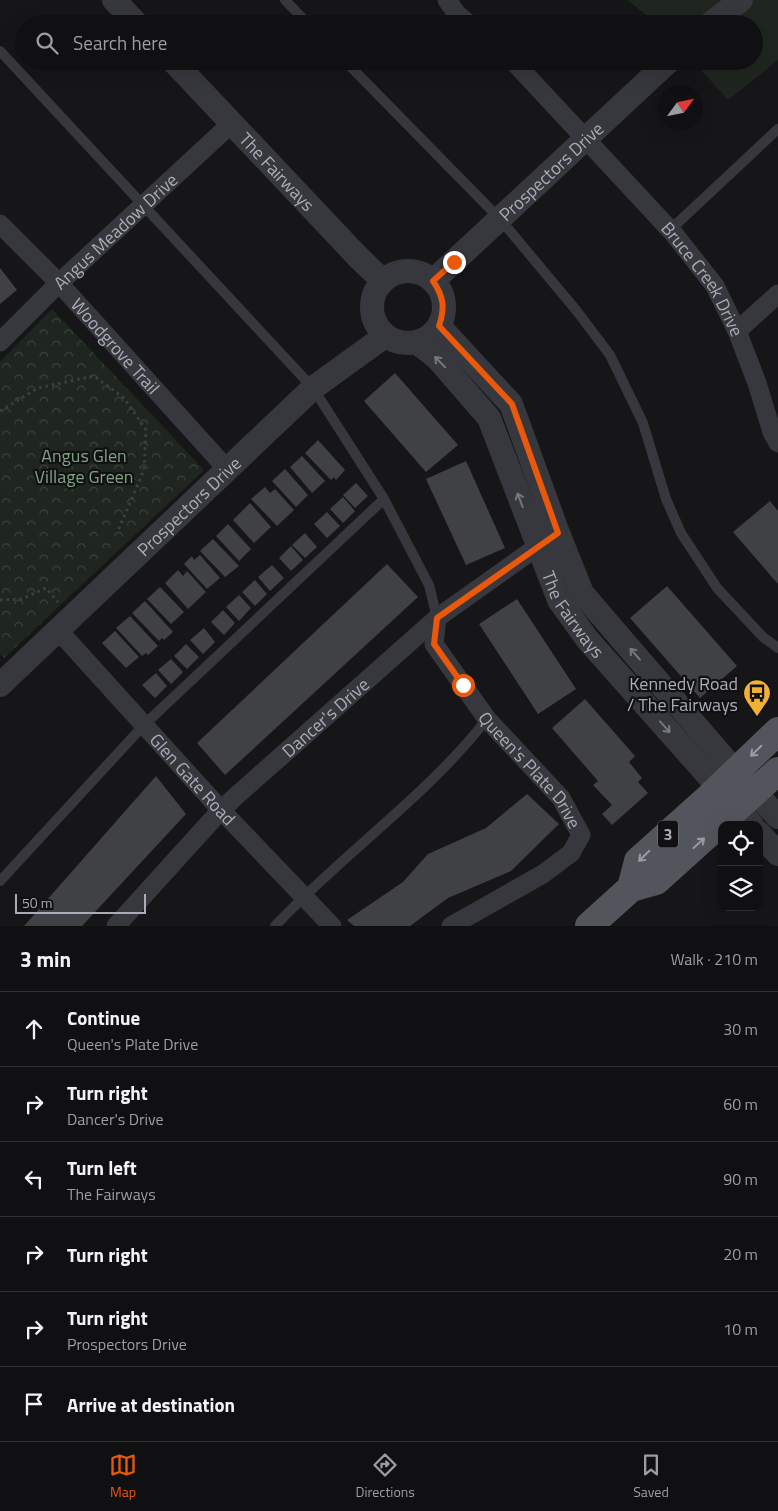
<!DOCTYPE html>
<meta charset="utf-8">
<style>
body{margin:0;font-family:"Titillium Web",sans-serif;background:#1e1e20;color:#f1f3f6}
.controls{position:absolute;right:15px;bottom:15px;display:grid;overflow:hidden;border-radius:10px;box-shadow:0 5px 20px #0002}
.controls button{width:45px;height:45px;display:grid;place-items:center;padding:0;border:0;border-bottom:1px solid #303032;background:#101012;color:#f1f3f6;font:25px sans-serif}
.compass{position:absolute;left:658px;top:85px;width:45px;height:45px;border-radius:50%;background:#101012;box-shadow:0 5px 20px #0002;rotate:57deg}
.scale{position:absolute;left:15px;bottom:12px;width:131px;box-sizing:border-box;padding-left:5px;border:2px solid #a8adb8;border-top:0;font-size:14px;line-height:18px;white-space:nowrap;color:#a8adb8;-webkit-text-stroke:4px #111113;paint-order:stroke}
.stop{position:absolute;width:15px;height:15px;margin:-11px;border:4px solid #ea580c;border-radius:50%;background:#fff}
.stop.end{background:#ea580c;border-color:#fff;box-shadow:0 1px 5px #0008}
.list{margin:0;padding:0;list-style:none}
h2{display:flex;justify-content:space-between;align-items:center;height:65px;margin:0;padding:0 20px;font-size:21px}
h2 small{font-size:16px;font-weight:400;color:#9c9d9f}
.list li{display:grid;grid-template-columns:32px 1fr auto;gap:15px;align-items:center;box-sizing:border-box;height:75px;padding:0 20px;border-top:1px solid #303032}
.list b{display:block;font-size:19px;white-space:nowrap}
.list p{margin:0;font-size:16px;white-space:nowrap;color:#9c9d9f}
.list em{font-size:16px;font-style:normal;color:#9c9d9f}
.icon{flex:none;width:28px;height:28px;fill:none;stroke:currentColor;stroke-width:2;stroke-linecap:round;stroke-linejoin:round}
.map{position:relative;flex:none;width:778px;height:926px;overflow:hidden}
.search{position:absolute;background:#101012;box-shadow:0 5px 20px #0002;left:15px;right:15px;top:15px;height:55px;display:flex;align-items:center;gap:12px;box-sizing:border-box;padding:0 18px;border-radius:28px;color:#9c9d9f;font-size:19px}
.sheet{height:515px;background:#101012}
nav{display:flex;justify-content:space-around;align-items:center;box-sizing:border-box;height:70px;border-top:1px solid #303032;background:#101012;font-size:14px;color:#9c9d9f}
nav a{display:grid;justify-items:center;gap:2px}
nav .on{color:#ea580c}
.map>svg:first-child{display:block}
</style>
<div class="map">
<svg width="778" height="926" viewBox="0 0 778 926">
<defs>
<pattern id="forest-crowns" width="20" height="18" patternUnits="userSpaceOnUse" patternTransform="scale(1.25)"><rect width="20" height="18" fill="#1e261f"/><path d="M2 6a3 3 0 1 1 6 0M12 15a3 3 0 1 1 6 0" fill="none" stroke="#3c433d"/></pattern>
</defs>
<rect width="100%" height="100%" fill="#161618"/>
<path fill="#1e261f" d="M 627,0 L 778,0 L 778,60 L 728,100 L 693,61 L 754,61 L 754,24 L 658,24 Z"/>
<path fill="url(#forest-crowns)" d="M 52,309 L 204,470 L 4,658 L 0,654 L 0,362 Z"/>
<path fill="#404145" d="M 0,268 L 17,290 L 0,304 Z
M 395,373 L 458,445 L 426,472 L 364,401 Z
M 318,440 L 345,470 L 336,480 L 334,477 L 331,480 L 305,453 Z
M 302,456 L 325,481 L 312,493 L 290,467 Z
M 466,461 L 505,548 L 466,565 L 426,479 Z
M 285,469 L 308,495 L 296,507 L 272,481 Z
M 356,483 L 368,496 L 355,508 L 343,495 Z
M 265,487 L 270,493 L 275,489 L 294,510 L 277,526 L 251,499 Z
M 343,497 L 355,511 L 343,523 L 330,509 Z
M 770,501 L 778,511 L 778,584 L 733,532 Z
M 250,503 L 271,527 L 254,543 L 233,520 Z
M 327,512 L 340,526 L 327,538 L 314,524 Z
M 228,524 L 251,549 L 239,561 L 216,536 Z
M 305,533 L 317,547 L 305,558 L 292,545 Z
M 213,539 L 239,566 L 225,577 L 200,551 Z
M 291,546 L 303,560 L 291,571 L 279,558 Z
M 200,555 L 220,578 L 207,589 L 184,564 L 192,556 L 194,560 Z
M 387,564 L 418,597 L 225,775 L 197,743 Z
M 272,565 L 284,578 L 270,591 L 258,577 Z
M 178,570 L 183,576 L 187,571 L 206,592 L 188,609 L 165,583 Z
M 255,580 L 267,594 L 255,606 L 242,592 Z
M 667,586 L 737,666 L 700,698 L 630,618 Z
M 160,587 L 184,612 L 171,624 L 147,599 Z
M 239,595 L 251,608 L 239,621 L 226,607 Z
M 517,599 L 576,689 L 538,714 L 479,624 Z
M 145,601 L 173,632 L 164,640 L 162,638 L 159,641 L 132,613 Z
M 223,610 L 235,623 L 224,635 L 211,622 Z
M 130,616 L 158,646 L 148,655 L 146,653 L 142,656 L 116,628 Z
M 204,628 L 215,642 L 203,654 L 190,640 Z
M 115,631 L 139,657 L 126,668 L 102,643 Z
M 186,644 L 199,657 L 187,669 L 174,656 Z
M 171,659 L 183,672 L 171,684 L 158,670 Z
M 156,673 L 167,686 L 155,698 L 142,685 Z
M 585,699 L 635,756 L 629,762 L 642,778 L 638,782 L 648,793 L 612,825 L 602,814 L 612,805 L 593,785 L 598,781 L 552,728 Z
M 156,776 L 186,814 L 82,926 L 24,926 Z
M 527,794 L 559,824 L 511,871 L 448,898 L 410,926 L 354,926 L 347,920 L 403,882 L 428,854 L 486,828 Z"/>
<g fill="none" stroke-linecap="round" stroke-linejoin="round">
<path stroke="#3d3f44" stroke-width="3" stroke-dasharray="2.5 4" stroke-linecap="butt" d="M 0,411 L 38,388 L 94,376 L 124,398 L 146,430 L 144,470 L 117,533
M 0,600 L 22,599 L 46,588 L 58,602"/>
<path stroke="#37383d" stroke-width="10" d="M 285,0 L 308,24
M 0,51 L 313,388 L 384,499 L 429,585 L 437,618
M 345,61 L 500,219 L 576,310 L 610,355 L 643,423 L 666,499 L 681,533 L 717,588 L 763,637 L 778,648
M 669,231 L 778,129
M 0,881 L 144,725 L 384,499
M 275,926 C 342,854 426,797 487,719"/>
<g stroke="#37383d" stroke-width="19">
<path d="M 447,0 L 457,14 L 469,24"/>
<path id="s1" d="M 513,61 L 674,234 L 715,286 L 737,331 L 757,383 L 772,432 L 778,443"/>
<path id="s2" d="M 0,224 L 59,283 L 227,469"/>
<path d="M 737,331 L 778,294"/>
<path id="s3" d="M 0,342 L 59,283 L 232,123"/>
<path id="s4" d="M 437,618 L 434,644 L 487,719 L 561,798 L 581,835 L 571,853 L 543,874 L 451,926"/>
<path id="s5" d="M 58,630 L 221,810 L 332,926"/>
<path id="s6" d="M 116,926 L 221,810 L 235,797 L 437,618 L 548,539"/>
</g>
<g stroke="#37383d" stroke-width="24">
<path d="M 114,0 L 137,24"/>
<path d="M 710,24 L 741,0"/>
<path id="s7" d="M 173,61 L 358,257 L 383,281"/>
<circle cx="408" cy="307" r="36"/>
<path id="s8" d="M 433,281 L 669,61"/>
<path d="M 439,326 L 511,404 L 558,533 L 582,593 L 735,771 L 778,817"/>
<path id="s9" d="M 418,343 L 437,358 L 489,418 L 559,600 L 587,639 L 752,825"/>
<path id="s10" d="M 0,685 L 313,388 L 385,336"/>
<path d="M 759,833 L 778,854"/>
</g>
<path stroke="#53555c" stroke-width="28" d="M 631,888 L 638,861 L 705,801 L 778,731
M 589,926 L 631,888 L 656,881 L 778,771"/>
</g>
<defs><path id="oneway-shaft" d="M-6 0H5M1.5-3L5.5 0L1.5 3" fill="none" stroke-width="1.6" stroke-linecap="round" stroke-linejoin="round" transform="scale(1.25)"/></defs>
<g stroke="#757881">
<use href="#oneway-shaft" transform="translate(440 362) rotate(-134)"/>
<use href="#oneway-shaft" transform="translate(520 500) rotate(-111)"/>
<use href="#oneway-shaft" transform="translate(635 654) rotate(-131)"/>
<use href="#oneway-shaft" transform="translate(665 727) rotate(48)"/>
</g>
<g stroke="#979ba6">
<use href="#oneway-shaft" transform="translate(756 751) rotate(136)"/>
<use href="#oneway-shaft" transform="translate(699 843) rotate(-42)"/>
<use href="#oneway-shaft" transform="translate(644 856) rotate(136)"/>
</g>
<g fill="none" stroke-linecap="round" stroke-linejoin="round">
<path stroke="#ea580c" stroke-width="6" d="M 454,262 L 433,281 C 444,297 445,308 439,326 L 512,404 L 558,533 L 437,618 L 434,644 L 463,685"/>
</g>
<defs>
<g id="bus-pin" transform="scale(1.4375)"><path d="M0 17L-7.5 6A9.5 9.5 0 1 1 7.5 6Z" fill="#f2b134" stroke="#111113"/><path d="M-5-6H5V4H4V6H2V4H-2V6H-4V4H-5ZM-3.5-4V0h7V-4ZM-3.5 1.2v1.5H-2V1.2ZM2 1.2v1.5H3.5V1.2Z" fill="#111"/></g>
</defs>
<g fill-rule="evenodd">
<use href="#bus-pin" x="757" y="693"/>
</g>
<g text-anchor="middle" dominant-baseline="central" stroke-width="4.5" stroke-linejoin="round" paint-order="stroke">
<rect fill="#111113" stroke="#7b7e86" stroke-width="1" x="658" y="820.5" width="20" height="27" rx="4"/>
<g font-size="16" font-weight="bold" fill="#a8adb8">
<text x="668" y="834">3</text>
</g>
<g font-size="18" fill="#a8adb8" stroke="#111113">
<text stroke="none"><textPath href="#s7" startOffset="152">The Fairways</textPath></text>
<text stroke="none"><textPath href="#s8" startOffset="161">Prospectors Drive</textPath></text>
<text stroke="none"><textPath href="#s3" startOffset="160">Angus Meadow Drive</textPath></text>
<text stroke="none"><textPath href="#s1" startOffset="290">Bruce Creek Drive</textPath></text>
<text stroke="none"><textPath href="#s2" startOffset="168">Woodgrove Trail</textPath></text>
<text stroke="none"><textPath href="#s10" startOffset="260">Prospectors Drive</textPath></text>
<text stroke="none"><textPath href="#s9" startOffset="318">The Fairways</textPath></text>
<text stroke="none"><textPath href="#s6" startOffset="296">Dancer's Drive</textPath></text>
<text stroke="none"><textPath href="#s4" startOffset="185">Queen's Plate Drive</textPath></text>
<text stroke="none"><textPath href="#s5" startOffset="201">Glen Gate Road</textPath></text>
</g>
<g font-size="18" fill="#7fa381" stroke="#111113">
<text x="84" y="455">Angus Glen<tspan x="84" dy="21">Village Green</tspan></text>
</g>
<g font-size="18" fill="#a8adb8" stroke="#111113" text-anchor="end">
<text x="738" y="683">Kennedy Road<tspan x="738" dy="21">/ The Fairways</tspan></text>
</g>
</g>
</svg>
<div class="controls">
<button><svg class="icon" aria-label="locate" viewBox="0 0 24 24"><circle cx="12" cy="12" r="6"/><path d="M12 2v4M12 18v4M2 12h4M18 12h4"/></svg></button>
<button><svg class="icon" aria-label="layers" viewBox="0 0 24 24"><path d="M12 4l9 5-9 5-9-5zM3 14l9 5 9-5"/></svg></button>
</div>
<svg class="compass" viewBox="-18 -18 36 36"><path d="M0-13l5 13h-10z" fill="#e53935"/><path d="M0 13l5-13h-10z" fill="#9c9d9f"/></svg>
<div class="scale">50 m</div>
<div class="stop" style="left:463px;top:685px"></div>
<div class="stop end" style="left:454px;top:262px"></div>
<div class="search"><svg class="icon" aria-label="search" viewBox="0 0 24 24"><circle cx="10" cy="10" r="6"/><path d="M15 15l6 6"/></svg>Search here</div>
</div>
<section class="sheet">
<h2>3 min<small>Walk · 210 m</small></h2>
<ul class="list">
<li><svg class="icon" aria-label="ahead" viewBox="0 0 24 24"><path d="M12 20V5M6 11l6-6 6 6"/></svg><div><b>Continue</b><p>Queen's Plate Drive</p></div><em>30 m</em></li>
<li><svg class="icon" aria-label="right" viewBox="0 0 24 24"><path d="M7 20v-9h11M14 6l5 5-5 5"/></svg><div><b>Turn right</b><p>Dancer's Drive</p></div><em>60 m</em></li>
<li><svg class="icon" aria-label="left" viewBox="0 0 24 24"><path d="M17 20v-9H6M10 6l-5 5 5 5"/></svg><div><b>Turn left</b><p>The Fairways</p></div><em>90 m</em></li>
<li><svg class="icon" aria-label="right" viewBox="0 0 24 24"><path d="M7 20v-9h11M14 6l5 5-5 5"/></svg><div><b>Turn right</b></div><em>20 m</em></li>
<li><svg class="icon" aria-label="right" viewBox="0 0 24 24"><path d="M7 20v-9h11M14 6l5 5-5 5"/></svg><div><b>Turn right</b><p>Prospectors Drive</p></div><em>10 m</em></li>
<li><svg class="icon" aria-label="arrive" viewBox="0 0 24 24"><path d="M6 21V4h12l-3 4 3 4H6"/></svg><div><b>Arrive at destination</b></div></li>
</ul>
</section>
<nav>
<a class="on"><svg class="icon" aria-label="map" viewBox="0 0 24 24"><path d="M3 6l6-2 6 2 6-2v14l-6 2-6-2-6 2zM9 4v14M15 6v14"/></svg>Map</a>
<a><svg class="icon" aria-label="directions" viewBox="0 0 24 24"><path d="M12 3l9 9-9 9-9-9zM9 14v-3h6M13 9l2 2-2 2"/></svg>Directions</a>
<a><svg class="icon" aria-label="saved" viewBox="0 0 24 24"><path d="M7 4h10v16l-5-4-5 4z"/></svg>Saved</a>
</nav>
